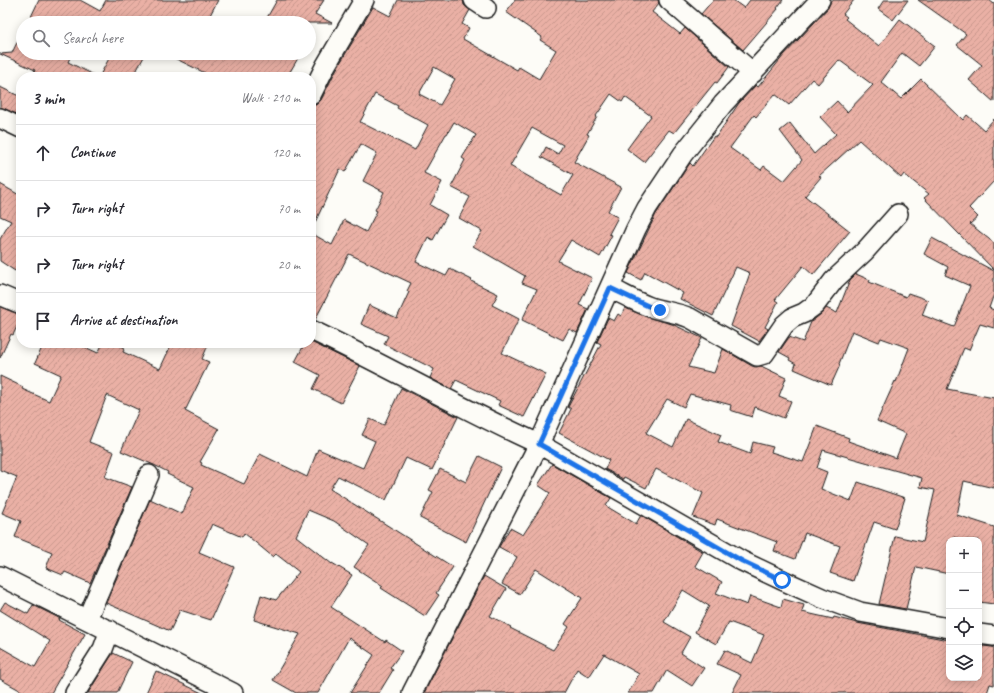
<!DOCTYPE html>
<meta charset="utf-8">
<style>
body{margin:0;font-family:Caveat,sans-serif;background:#f7f7f7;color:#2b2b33}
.controls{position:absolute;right:12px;bottom:12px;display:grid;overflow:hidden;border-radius:8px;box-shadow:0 2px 10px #0003}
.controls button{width:36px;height:36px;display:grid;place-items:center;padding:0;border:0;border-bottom:1px solid #e1e1e2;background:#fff;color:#2b2b33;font:20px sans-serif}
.stop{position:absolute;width:12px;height:12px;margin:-9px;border:3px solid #1a73e8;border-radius:50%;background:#fff}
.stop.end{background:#1a73e8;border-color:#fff;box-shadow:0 1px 4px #0008}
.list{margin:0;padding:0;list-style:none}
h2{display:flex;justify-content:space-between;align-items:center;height:52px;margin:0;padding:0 16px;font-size:17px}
h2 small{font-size:13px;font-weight:400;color:#7c7c81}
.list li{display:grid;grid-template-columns:26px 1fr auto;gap:12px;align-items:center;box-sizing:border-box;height:56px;padding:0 16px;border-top:1px solid #e1e1e2}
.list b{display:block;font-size:15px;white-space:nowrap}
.list em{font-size:13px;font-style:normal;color:#7c7c81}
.icon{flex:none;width:22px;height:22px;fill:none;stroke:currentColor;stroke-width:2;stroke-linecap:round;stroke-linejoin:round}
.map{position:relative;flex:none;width:994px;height:693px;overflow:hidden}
.search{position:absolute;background:#fff;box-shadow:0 2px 10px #0003;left:16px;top:16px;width:300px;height:44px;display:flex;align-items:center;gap:10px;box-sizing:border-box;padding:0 14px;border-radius:22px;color:#7c7c81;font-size:15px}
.panel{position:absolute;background:#fff;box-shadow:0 2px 10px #0003;left:16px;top:72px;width:300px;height:276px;border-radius:16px}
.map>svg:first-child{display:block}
</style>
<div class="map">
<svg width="994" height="693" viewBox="0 0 994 693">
<defs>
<pattern id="building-hatch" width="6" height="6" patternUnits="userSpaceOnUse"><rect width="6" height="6" fill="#eab0a5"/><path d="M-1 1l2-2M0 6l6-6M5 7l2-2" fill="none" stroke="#c8978d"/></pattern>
</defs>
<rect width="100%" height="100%" fill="#fdfcf7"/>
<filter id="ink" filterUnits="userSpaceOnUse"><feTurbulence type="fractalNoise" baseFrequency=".025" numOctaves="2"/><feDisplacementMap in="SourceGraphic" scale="8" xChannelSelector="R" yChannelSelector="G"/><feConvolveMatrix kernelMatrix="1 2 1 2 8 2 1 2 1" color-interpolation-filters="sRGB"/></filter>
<g filter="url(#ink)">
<path fill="url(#building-hatch)" stroke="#1c1c1c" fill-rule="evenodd" d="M 39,0 L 80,0 L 100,11 L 106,0 L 218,0 L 208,19 L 206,19 L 204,23 L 28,23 Z
M 277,0 L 324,0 L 315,14 L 332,23 L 264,23 Z
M 398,0 L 463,0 L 464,5 L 470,10 L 462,24 L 469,28 L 463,39 L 517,70 L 519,67 L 539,79 L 556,50 L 540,40 L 542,37 L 506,12 L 515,0 L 658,0 L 659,3 L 652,12 L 680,34 L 685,28 L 729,67 L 717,83 L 715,82 L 674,133 L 669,130 L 644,162 L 627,149 L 651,116 L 625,97 L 622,102 L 611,94 L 596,116 L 597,117 L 587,134 L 589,135 L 574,162 L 621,187 L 608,211 L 618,217 L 609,234 L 612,235 L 600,257 L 571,240 L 558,261 L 592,278 L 579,305 L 588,309 L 577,333 L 569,329 L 563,340 L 522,320 L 537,289 L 522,283 L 525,276 L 473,246 L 482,231 L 459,218 L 470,197 L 451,187 L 465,160 L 462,158 L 476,135 L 454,122 L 447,134 L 446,134 L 424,173 L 442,182 L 430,205 L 447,215 L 433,240 L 428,237 L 416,262 L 446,276 L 450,269 L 472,280 L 471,281 L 498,294 L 492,305 L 519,319 L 502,353 L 546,374 L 524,417 L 498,405 L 500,401 L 456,380 L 451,389 L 430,378 L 434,369 L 384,344 L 388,336 L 361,324 L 369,305 L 397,318 L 409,292 L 407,291 L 411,283 L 349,254 L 315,320 L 311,319 L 311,233 L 332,245 L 344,220 L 366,232 L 377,211 L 375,210 L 384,192 L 363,181 L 377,153 L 361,144 L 345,172 L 340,169 L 311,231 L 311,107 L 317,104 L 321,100 L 336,70 L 373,7 L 390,16 ZM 434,67 L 455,79 L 440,105 L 419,94 ZM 375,94 L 398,106 L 397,108 L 428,125 L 415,150 L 360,122 ZM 532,128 L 563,145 L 558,154 L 546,147 L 541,157 L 573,175 L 561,195 L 510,166 Z
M 713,0 L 733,0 L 744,8 L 750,0 L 783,0 L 777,8 L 778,9 L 743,50 L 701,14 Z
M 831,0 L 854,0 L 843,14 L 847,17 L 845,19 L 879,46 L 900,19 L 935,46 L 919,66 L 902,53 L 881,82 L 901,99 L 921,79 L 963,120 L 967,115 L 984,130 L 994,119 L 994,181 L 969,208 L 978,217 L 970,224 L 994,243 L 994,270 L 924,198 L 929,194 L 904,174 L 901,178 L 859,140 L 819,176 L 821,177 L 805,196 L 850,231 L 813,275 L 803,266 L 775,300 L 778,302 L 765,327 L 768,329 L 759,341 L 731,326 L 750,273 L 736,267 L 713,316 L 680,299 L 683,293 L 645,272 L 641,280 L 628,273 L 656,214 L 690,163 L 693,166 L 714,136 L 716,137 L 739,103 L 756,85 L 758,87 L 784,55 L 828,8 ZM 839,60 L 873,85 L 847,112 L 837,101 L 820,117 L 836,134 L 814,154 L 790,123 L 780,131 L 802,160 L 784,181 L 764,166 L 761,170 L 730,148 L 754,115 L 756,117 L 775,94 L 789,105 L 812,79 L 818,84 Z
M 884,0 L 908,0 L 893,20 L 878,9 Z
M 918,0 L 989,0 L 994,4 L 994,102 L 969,80 L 982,65 L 957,45 L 966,34 Z
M 23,30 L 23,53 L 72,53 L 68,62 L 98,77 L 32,77 L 35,70 L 0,54 L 12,53 Z
M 112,53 L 146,53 L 133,77 L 99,77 Z
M 164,53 L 301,53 L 287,77 L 203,77 L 205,73 Z
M 0,87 L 21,97 L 21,116 L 0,107 Z
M 0,184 L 21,196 L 21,261 L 15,271 L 0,261 L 0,239 L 11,221 L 0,216 Z
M 932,238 L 994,271 L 994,294 L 989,308 L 994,310 L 994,328 L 980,324 L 969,350 L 964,348 L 947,389 L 994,398 L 994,488 L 964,481 L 957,515 L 994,527 L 994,604 L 979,602 L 979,540 L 963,540 L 954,537 L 953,540 L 949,540 L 949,574 L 916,567 L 906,609 L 879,604 L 895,536 L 923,542 L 935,490 L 920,487 L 922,478 L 823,450 L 817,468 L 827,472 L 821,489 L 851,501 L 858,482 L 905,498 L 895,529 L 874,522 L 853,581 L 830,573 L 840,546 L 805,533 L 795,559 L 774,551 L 777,542 L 717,519 L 715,525 L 693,517 L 703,493 L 656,469 L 646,488 L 624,477 L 623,479 L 605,469 L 609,460 L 559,433 L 571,409 L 568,407 L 601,344 L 597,342 L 608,318 L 614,321 L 618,314 L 621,316 L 625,308 L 647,317 L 672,324 L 702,338 L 688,367 L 714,373 L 723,349 L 752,366 L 756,367 L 761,366 L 786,378 L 779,396 L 791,401 L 784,418 L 755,407 L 752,417 L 730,410 L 731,405 L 690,394 L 684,407 L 667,399 L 646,433 L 673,447 L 686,419 L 721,435 L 718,442 L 750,454 L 753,442 L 773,447 L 771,452 L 803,462 L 817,426 L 849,438 L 848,441 L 896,458 L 906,434 L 877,421 L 895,381 L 896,382 L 909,348 L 881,338 L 879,342 L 852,331 L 839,364 L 840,365 L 831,385 L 794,369 L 796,364 L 789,360 L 790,358 L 779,352 L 789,337 L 803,342 L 811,322 L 821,314 L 826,308 L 837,313 L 850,280 L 856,274 L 870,280 L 869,282 L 906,297 L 908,293 L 928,300 L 922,315 L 954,327 L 970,286 L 945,275 L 948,267 L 924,254 Z
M 0,307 L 21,315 L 21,318 L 13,335 L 11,334 L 0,358 Z
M 311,342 L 360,366 L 341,403 L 313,389 L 320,375 L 295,362 L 305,343 Z
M 44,343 L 76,343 L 98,353 L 103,343 L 115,343 L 125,348 L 123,352 L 160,369 L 172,343 L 209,343 L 202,359 L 209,362 L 185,411 L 219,429 L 200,462 L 202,463 L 201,465 L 244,484 L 260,454 L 307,477 L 318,449 L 363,468 L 375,441 L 362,435 L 370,419 L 384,425 L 401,388 L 458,417 L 432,470 L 406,458 L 386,500 L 338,476 L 330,489 L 453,567 L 436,593 L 439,595 L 425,616 L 381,588 L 383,586 L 354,567 L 369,545 L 334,521 L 308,510 L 296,536 L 332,564 L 332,563 L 352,575 L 331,607 L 385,642 L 386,640 L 402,651 L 390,668 L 393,670 L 379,693 L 350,693 L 374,655 L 349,638 L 318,693 L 296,693 L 273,680 L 300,634 L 254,620 L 261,595 L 276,600 L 299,572 L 276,554 L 273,557 L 244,533 L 242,537 L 212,524 L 199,552 L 234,567 L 211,620 L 180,610 L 170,631 L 106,603 L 150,499 L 182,514 L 194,487 L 167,474 L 168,472 L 154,465 L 121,451 L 139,410 L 107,395 L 89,442 L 114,452 L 105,477 L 132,487 L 90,583 L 65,572 L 63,575 L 46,568 L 52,552 L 15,537 L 21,521 L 2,513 L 17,477 L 0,470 L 0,376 L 23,387 L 22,389 L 49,401 L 61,375 L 35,363 Z
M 479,456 L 501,467 L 466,542 L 420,518 L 433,492 L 429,490 L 440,469 L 466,482 Z
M 552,464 L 611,498 L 606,506 L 636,524 L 641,515 L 703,552 L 695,566 L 722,582 L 716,593 L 747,605 L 750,596 L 781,607 L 783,599 L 804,605 L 802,612 L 833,619 L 834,617 L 857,623 L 949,640 L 949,678 L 979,678 L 979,657 L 983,646 L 992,647 L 994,648 L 994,685 L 990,684 L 987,693 L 732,693 L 741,675 L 717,664 L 725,650 L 752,663 L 764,635 L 729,622 L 716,644 L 695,632 L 709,606 L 683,590 L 664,622 L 690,637 L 681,653 L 704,668 L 692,686 L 667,670 L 654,693 L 628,693 L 639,674 L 604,654 L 589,677 L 577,669 L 564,693 L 424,693 L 484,576 L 506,589 L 490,616 L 511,627 L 510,628 L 553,650 L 569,627 L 565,624 L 582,598 L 536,569 L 520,594 L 502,584 L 517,557 L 499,547 L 510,528 L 523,535 L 550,493 L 538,485 Z
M 5,602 L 28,614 L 33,605 L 57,617 L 60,619 L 59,620 L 85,634 L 51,693 L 25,693 L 0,679 L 0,647 L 35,667 L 50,641 L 0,610 Z
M 113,653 L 132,662 L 117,693 L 88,693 Z
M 156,671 L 202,693 L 146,693 Z"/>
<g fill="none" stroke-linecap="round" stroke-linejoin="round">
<g stroke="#1c1c1c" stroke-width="22">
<path id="street" d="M 474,0 L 486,8
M 669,0 L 753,73
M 311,95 L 326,65 L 364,0
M 0,118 L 21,128
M 610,288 C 623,294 636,302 650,307 C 664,312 677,312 690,318 L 757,356 L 764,354 L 784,325 L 792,318 L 804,313 L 815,305 L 834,280 L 865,251 L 898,214
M 0,295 L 21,304
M 311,330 C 388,366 461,409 539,444 L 742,561 L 782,580 L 822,598 L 860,612 L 949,628
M 0,576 L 233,693
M 87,619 L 149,475
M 979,634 L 994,636
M 75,693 L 103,649 L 110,630
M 412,693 L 539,444 L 636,229 L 647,208 L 683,154 L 723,104 L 820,0"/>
</g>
<use href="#street" stroke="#fdfcf7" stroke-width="19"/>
</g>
</g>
<g fill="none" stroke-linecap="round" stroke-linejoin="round" filter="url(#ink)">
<path stroke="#1a73e8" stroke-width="5" d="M 660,310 L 648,306 L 610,288 L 539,444 L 742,561 L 782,580"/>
</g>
</svg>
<div class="controls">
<button>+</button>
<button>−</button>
<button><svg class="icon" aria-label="locate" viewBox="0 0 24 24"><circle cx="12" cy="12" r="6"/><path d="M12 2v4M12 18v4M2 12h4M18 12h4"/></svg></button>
<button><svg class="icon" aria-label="layers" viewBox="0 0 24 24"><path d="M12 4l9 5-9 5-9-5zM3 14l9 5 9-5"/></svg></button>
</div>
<div class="stop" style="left:782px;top:580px"></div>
<div class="stop end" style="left:660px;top:310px"></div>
<div class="search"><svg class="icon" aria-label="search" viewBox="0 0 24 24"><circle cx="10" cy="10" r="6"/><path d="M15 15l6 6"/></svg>Search here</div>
<section class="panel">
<h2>3 min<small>Walk · 210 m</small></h2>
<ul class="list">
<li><svg class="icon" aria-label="ahead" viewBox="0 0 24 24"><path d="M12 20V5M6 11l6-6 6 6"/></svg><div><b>Continue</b></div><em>120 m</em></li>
<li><svg class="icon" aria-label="right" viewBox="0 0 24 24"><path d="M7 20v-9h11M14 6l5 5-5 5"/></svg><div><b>Turn right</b></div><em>70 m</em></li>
<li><svg class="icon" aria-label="right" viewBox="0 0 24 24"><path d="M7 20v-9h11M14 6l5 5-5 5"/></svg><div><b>Turn right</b></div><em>20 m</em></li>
<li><svg class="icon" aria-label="arrive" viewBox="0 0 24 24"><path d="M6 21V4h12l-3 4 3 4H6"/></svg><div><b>Arrive at destination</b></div></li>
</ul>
</section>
</div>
